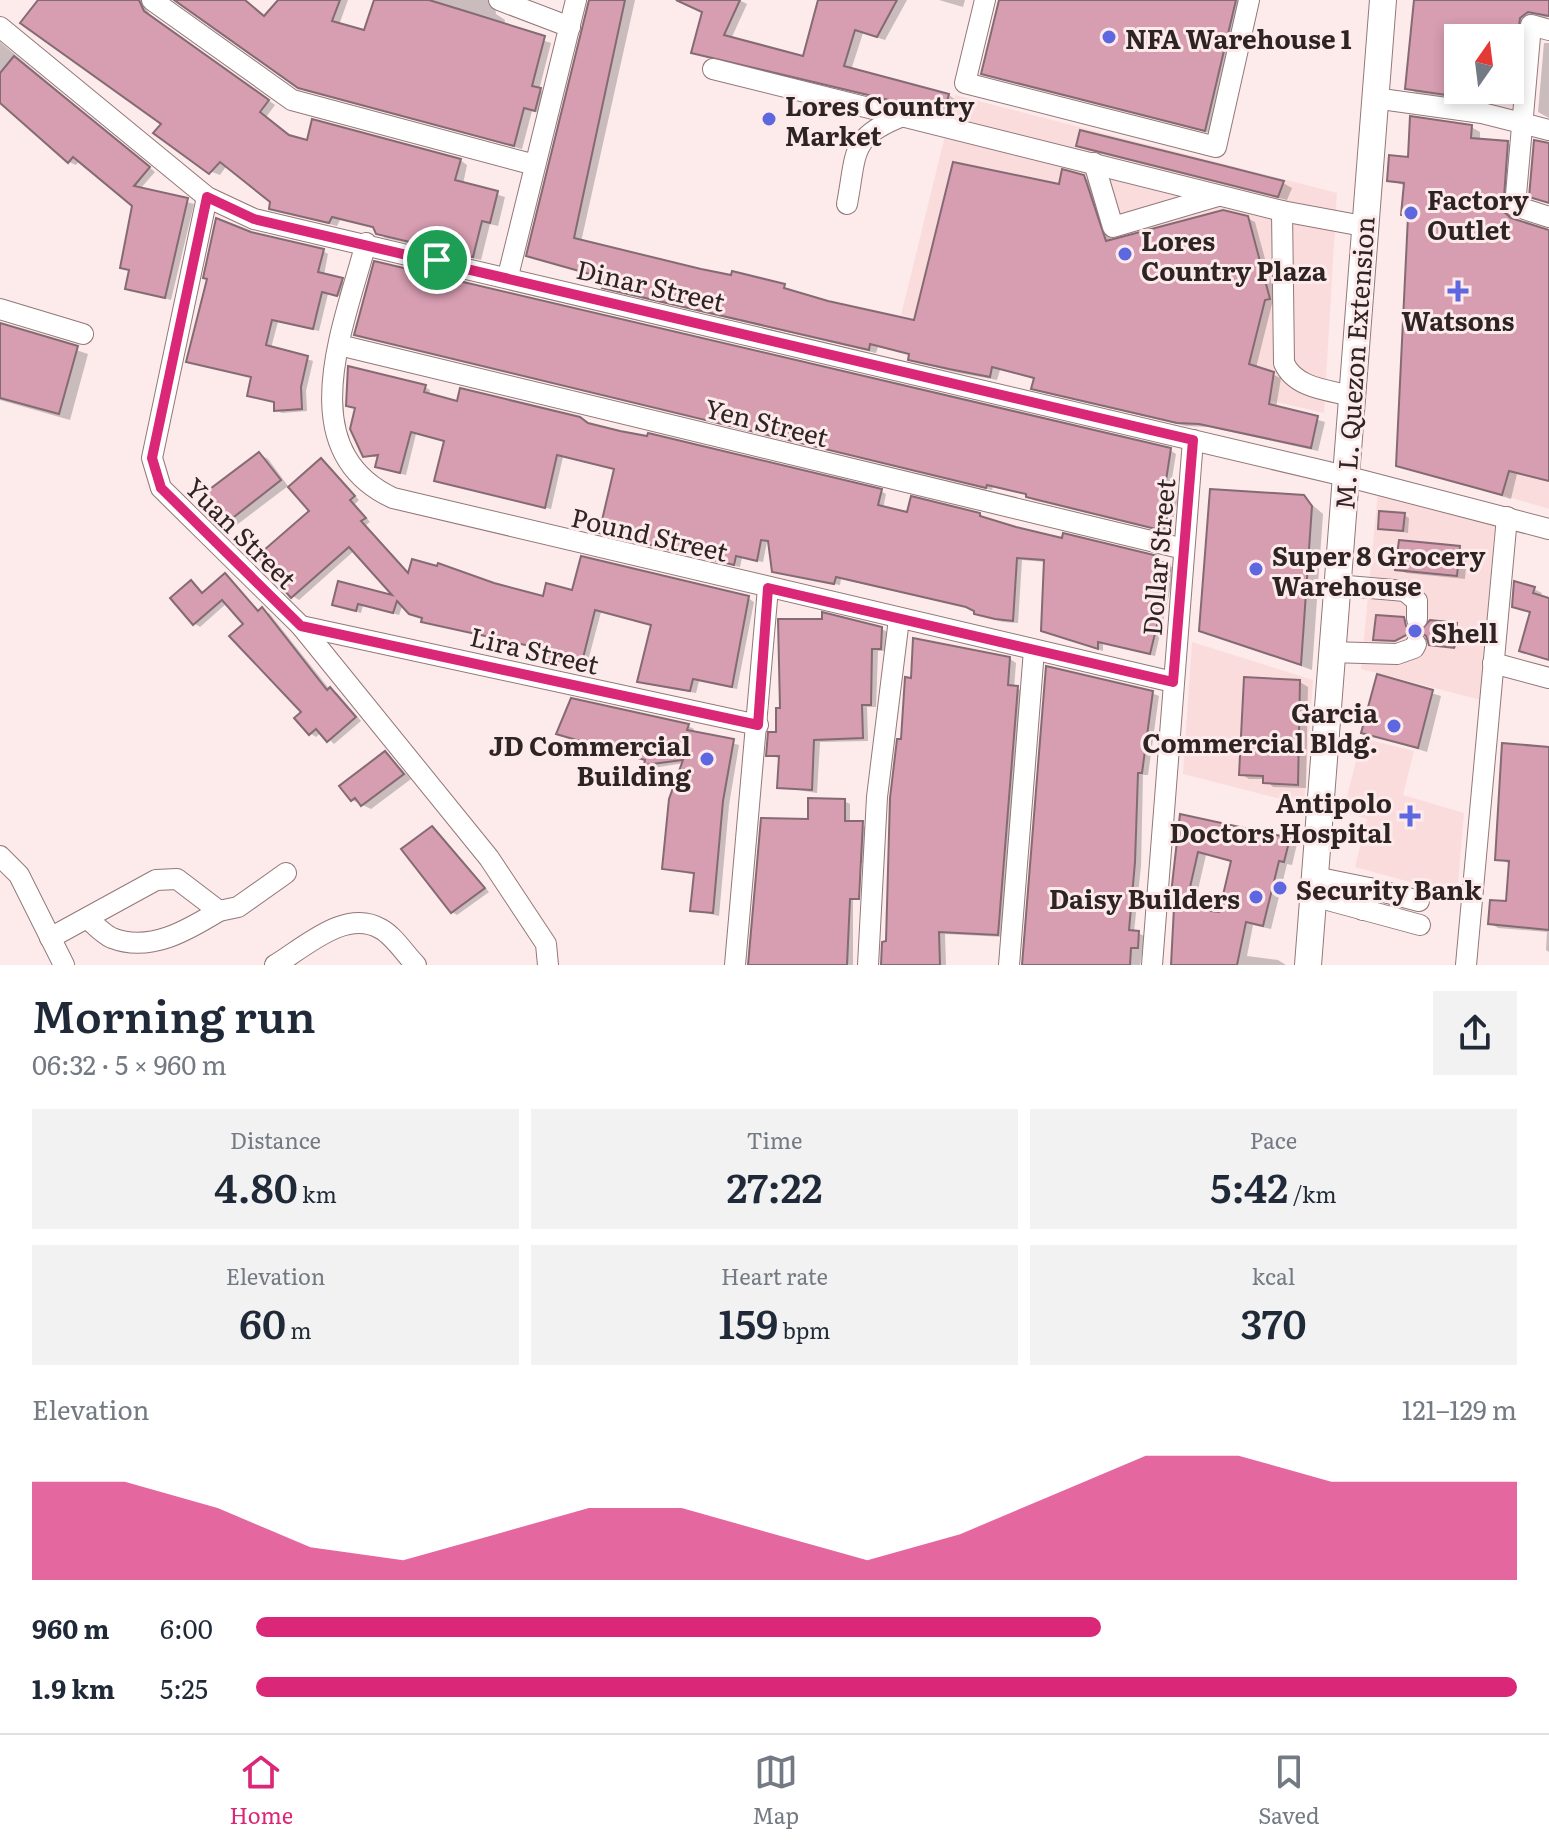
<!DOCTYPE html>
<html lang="en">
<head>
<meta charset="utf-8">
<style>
  :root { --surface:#fff; --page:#f2f2f3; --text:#1f2937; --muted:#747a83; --line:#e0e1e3; --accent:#db2777 }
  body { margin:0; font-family:Literata,serif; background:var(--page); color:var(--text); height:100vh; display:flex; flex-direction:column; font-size:30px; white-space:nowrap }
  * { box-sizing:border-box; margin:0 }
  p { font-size:26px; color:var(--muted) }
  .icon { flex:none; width:44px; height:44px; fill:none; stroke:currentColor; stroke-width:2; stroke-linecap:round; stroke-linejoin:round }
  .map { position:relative; height:965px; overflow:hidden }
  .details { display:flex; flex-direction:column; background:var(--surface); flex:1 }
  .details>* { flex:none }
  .needle { width:52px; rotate:14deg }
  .tools { position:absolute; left:1444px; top:24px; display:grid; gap:16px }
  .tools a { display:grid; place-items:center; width:80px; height:80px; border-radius:0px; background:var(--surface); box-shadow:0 4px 12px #0003; font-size:40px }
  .pin { position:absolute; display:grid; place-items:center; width:68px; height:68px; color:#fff; margin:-34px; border:4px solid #fff; border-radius:50%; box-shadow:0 2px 8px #0007 }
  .round { display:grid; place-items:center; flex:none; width:84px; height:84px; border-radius:0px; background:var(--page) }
  .summary { display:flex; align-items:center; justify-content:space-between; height:136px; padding:0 32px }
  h1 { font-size:44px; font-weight:600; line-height:60px }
  .metrics { display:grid; grid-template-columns:repeat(3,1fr); gap:12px; height:136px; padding:8px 32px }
  .metrics div { display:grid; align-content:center; border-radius:0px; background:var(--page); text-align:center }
  .metrics b { font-size:40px; font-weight:600 }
  .metrics small { font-size:22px; font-weight:400 }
  .metrics p { font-size:22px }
  .chart { height:224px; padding:16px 32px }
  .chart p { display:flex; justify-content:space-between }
  .chart svg { width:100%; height:144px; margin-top:8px; fill:var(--accent); opacity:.7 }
  ul { padding:0 32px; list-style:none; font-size:26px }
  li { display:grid; grid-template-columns:128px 96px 1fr; align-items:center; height:60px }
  li i { height:20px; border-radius:10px; background:var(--accent) }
  .tab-bar { display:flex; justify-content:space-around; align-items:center; height:112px; border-top:2px solid var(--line); background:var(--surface); font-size:22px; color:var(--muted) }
  .tab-bar a { display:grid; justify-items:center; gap:4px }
  .tab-bar .current { color:var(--accent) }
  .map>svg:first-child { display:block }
  .built { fill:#fbdcdc }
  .shadow { fill:#0003; fill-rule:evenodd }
  .building { fill:#d79db1; stroke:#846b73; stroke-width:2 }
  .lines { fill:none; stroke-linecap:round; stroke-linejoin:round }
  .minor-casing { stroke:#937879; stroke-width:22 }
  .major-casing { stroke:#937879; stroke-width:28 }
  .minor { stroke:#fff; stroke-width:20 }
  .major { stroke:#fff; stroke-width:26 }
  .route-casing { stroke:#fff; stroke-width:16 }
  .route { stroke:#db2777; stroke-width:10 }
  .poi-dot { fill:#5d67df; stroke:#fdeaeb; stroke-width:3 }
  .labels { text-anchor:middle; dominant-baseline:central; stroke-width:6; stroke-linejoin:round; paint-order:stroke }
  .poi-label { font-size:26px; font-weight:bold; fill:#2f2424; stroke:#fdeaeb; text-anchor:start }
  .street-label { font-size:26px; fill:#2f2424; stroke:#fdeaeb }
</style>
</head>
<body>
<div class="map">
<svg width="1549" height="965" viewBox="0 0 1549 965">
  <rect width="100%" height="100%" fill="#fdeaeb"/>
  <g class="built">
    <path d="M955,95l382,98 -13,220 -423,-98z"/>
    <path d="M1549,316v193l-47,-14z"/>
    <path d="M1378,492l117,30 -14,178 -120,-31z"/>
    <path d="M1192,642l121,38 -9,125 -121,-31z"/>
    <path d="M1362,738l52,13 -11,44 61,18 -7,82 -102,-28 12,-48 -24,-7z"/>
  </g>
  <g class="shadow">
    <path d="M41,0h107l-1,10 5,7 123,88 -9,12 26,21 168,22 7,5 -4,19 42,13 -7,29 -8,-2 -9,36 -96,-22 -9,-9 -36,-9 -3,6 -66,-18 2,-7 -46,-36 -7,10 -13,-5z"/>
    <path d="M178,0h67l21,18 15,-18h67l-9,25 27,7 10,-32h118l2,14 9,6 -2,8 48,15 -12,47 9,5 -5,19 -11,-3 -10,38 -215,-58z"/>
    <path d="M590,0h45l-54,242 120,29 83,15 7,7 124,30 146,-137 22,-9 8,5 21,59 135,-23 8,4 22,81 -5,1 -16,64 25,10 -5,30 49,14 -7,29 -109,-24 -23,-1 -145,-34 -8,-4 2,-9 -35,-9 -3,10 -38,-7 -41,-10 -8,-4 1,-4 -33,-8 -2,6 -265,-62 -7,-4 2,-8 -77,-24z"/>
    <path d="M696,0h43l8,4 -16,35 73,19 16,-58h87l-22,40 -22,-7 -12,37 98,25 7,5 -4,16 -251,-60 -7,-4 10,-40z"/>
    <path d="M939,0h26l-2,7z"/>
    <path d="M1001,0h246l-34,134 -230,-61z"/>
    <path d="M1415,0h134v17l-20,5 -9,76 -34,-3 -4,7 -66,-9 -8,-5zM1458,38h52v52h-52z"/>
    <path d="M0,42l155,130 -15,17 54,15 -23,96 -44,-12 4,-17 -9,-4 12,-62 -54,-45 -4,5 -7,-3 -69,-58z"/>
    <path d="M1544,43h5v75l-11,-6z"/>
    <path d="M1471,127l9,5v9l27,2 9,5 -6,63 3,8 36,12v251l-32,-8 -6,25 -113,-34 12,-248 -7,-3 3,-28 -17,-6 21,-21z"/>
    <path d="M1082,132l201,51 9,5 -5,12 -200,-50 -9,-5z"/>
    <path d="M250,234l73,17 5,3 -4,21 23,8 -4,14 -15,-3 -9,37 -41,-9 -7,26 42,13 -7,30 1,20 -25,2 -6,-3v-7l-26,-8 3,-17 -65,-17z"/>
    <path d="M0,324l88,30 -18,66 -70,-20z"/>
    <path d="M356,334l814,116 6,4 -6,36 9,4 -9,39 -137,-33 -5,-5 -35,-8 -1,3z"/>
    <path d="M425,387l5,3 -1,6 29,7 132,23 291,65 5,3 -3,15 26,6h71l36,14 141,29 18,11 -20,87 -52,-13v8l-55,-18 -2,-71 -24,-2 -4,63 -15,-1 -21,-6 -9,-7 -132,-30 -1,6 -60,-11 -6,-3 -3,-28 -4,-1 -4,20 -21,-4 -2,9 -22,-5 -6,-4 2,-6 -26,-6 -2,8 -79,-19 -6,-3 15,-62 -53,-13 -12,52 -109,-26 -6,-3 10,-39 -30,-7 -10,41 -23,-6 -6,-3 2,-8 -14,-3 -8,-46 -9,-4z"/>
    <path d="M259,454l9,5 20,27 -54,41 -8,-5z"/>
    <path d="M321,460l38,40 -4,4 15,18 -4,3 44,49 83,11 51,13 30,-6 174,6 6,4 -17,87 -38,-8 -3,12 -51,-9 -6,-3 14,-55 -52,-14 -16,60 -49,-14 -6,-3 2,-8 -103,-23 -26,-20 -4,11 -36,-10 -2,8 -21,-6 -6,-3 64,-5 -43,-49 -56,50 -6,-4z"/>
    <path d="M1303,497l20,17 -11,156 -111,-40z"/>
    <path d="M1404,515l5,3 -1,15 -28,-5z"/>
    <path d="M1459,548l8,5 -2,26 -59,-6 -8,-5z"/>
    <path d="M226,576l34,36 9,1 61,77 7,3 24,28 -27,23 -12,-12 -6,5 -6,-4 -6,-20 -59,-89 -18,-21 -27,24 -6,-4 -3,-40 13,11z"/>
    <path d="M1534,589l8,4 -2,5 9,2v59l-28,-9 11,-37 -18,-7z"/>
    <path d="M1456,625v23l-23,-3z"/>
    <path d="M881,629l7,3 -1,19h-9l-2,56h-9l1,34 -48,1 -3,51 -38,-6 2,-28 -13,-4 10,-22z"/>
    <path d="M1010,659l6,4 -2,25 10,3 -20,246 -59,-3 1,31h-63l5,-22z"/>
    <path d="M1378,677l63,19 -14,56 -63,-20z"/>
    <path d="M1300,682l8,5 -2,101 -33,-1 -8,-8h-16l-8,-5z"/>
    <path d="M1152,693l7,3 -11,79h-5l-2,91 -7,66 11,4 -5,29h-116z"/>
    <path d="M688,726l6,3 -1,4 46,12 -10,60 -10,111 -27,-6 4,-35 -32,-7 20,-105 -31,5 -6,-8 -89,-27z"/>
    <path d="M1549,751v201l-3,-2 1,-18 -49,-4 -8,-5 18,-20 3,-39 -14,-5z"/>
    <path d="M386,753l25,26 -40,30 -19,-9z"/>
    <path d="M844,801l6,3v19l18,4 -2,36h-13v102h-103l60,-144z"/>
    <path d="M1182,816l115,28 -5,21 -5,-1 -16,65 -18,-4 -6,31 31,4 8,5h-114l13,-55 -13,-8zM1206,855l27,7 -13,52 -27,-3z"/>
    <path d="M432,828l57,64 -32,23 -5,-3z"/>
  </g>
  <g class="building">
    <path d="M38,0h101l5,11 125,89 -9,12 29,23 18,5 5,-21 149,40 -6,21 43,11 -8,32 -8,-2 -9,36 -97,-23 -3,-7 -41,-10 -3,6 -60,-14 1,-7 -50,-40 -11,12 -56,-41 8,-9 -141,-101z"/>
    <path d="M174,0h71l19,16 14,-16h62l-8,21 32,9 10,-30h55l36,11 80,25 -13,50 9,2 -6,23 -11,-3 -10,38 -216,-58z"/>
    <path d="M589,0h36l-51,238 127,31 30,6 1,-4 53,13 -1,4 44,13 86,19 39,-158 106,22 3,-15 22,6 22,66 117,-31 25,6 22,83 -5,1 -16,64 25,8 -5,32 49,12 -7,32 -112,-24 -22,-1 -146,-34 3,-11 -42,-11 -2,10 -41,-8 -41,-9 1,-6 -39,-10 -1,6 -267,-62 2,-10 -78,-22z"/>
    <path d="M676,0h64l-16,35 79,21 15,-56h79l-20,37 -22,-7 -11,36 105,28 -5,19 -253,-60 11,-41z"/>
    <path d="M999,0h237l-31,131 -224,-57z"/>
    <path d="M1414,0h135v16l-21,-4 -8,6 -5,44 -5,-1v-23h-52v52h16v9l-69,-10z"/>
    <path d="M14,56l136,111 -16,19 54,12 -23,100 -40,-9 4,-19 -9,-2 12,-62 -59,-49 -5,6 -68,-60v-30z"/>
    <path d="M1410,116l62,9 -1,13 37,3 -5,70 8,7 38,12v251l-40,-10 -7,24 -106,-29 12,-250 -7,-1 3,-32 -17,-2 2,-26 19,2z"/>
    <path d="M1080,130l145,36 59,15 -6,16 -202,-51z"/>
    <path d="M1534,140l15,3v60l-20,-6z"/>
    <path d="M216,218l35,14 73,17 -6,23 25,6 -6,18 -15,-4 -9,37 -41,-9 -6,25 42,11 -7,31 1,22 -28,2v-9l-27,-6 4,-19 -65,-15 21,-83 -4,-1z"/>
    <path d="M374,261l797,187 -6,39 9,2 -10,42 -138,-34v-3l-39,-9 -1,3 -632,-153z"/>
    <path d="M0,323l78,23 -19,68 -59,-16z"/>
    <path d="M348,366l78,19 -2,7 33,9 3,-13 120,29 8,6 32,8 27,5 1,-3 234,56 -4,16 29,7 4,-16 69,17v3l36,11 46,11 1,-5 95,23 -1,5 13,3v8l-20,82 -52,-12v7l-57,-18 3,-71 -27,-2 -4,63 -18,-2 -21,-5v-3l-8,-4 -130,-30 -2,7 -62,-12 -4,-31 -7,-1 -4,21 -21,-5 -2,9 -24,-6 2,-8 -30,-7 -2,8 -81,-19 15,-64 -57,-14 -12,53 -111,-27 10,-40 -33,-9 -11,41 -25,-6 3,-12 -15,2 -13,-28 5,-21 -9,-2z"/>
    <path d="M259,452l22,28 -56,44 -23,-29z"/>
    <path d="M321,458l34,38 -5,4 16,18 -5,3 47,52 4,-14 25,7 1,-3 56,20 49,13 3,-13 26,7 9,-34 168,40 -17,91 -39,-8 -3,12 -53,-9 14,-57 -56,-15 -15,60 -52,-14 2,-10 -109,-24 1,-4 -13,-4 -12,-13 -4,12 -35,-9 -2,7 -24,-6 6,-24 54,14 -43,-48 -58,51 -35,-41 53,-46 -21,-24z"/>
    <path d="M1210,489l94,6 8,11 -11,159 -102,-34z"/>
    <path d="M1379,511l26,2 -2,18 -25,-2z"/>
    <path d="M1399,540l61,6 -3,30 -62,-6z"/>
    <path d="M225,573l33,38 4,-4 65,83 3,-3 26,30 -29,25 -11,-13 -7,6 -15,-17 7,-6 -72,-76 14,-12 -21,-24 -29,25 -23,-27 21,-18 11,13z"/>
    <path d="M1514,581l21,6 -2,6 16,5v62l-30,-9 11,-39 -18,-5z"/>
    <path d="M822,612l60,15 -1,22h-9l-1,56h-9l1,33 -49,2 -2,50 -35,-2 2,-32h-13l2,-24h8v-24h4l-2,-89h44z"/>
    <path d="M1376,615l28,2 2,9 8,5 -19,10 -22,-1z"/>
    <path d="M1430,620l27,3 -3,25 -25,-3 -3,-9 -7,-4z"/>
    <path d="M913,638l97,19 -2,28 10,1 -20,249 -59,-3 1,33h-59l1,-23 4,-1 4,-143 7,-59h4l4,-62 6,1z"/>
    <path d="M1046,666l107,25 -11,82h-4l-3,89 -6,68 10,1 -1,17h-7l-1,17h-108z"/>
    <path d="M1377,674l56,16 -15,58 -57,-15z"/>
    <path d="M1244,677l56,3 -2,105 -35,-2v-7l-24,-1z"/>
    <path d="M571,698l118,26 -2,6 47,9 -11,62 -10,112 -23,-2 4,-38 -32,-4 7,-70 14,-39 -39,5 1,-5 -89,-26z"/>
    <path d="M1502,743l47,4v183l-61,-6 2,-24 16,1 3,-40 -14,-1z"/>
    <path d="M385,751l19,23 -43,32 -6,-8 -4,3 -12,-15z"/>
    <path d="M808,798l37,1v22h18l-4,78h-9l-3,66h-99l13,-147 47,1z"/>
    <path d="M1180,814l110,24 -6,24 -5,-1 -16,65 -17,-4 -9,43h-66l3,-58 45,5 12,-51 -33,-9 -12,53 -16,-2z"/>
    <path d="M432,826l53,62 -34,25 -50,-64z"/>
  </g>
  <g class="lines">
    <defs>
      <g id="minor">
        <path d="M152,0l140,100 243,65"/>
        <path d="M499,0l71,27"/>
        <path d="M985,0l-20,83 251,64 33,-147"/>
        <path d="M0,27l207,170 47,22 1091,257 204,53"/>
        <path d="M1549,30l-18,-5 -16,181 34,11"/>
        <path d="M713,69l569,142 81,15"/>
        <path d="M1374,98l108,15 67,17"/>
        <path d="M1094,163l19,64 105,-31"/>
        <path d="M207,197l-55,261 9,30 140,138 188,232 57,86 2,21"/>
        <path d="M847,204c10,-52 2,-67 56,-88"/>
        <path d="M1282,211l2,152c11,25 43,27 68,33"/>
        <path d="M366,243c-22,83 -76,207 27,255l780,184"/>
        <path d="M508,276l68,-276"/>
        <path d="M0,309l83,25"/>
        <path d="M339,345l845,204"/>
        <path d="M1336,585l69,6 12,10v18"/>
        <path d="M301,626l457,99"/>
        <path d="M1330,652l67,2 17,-6 2,-4"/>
        <path d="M1493,663l56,15"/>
        <path d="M0,856l19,19 45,90"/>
        <path d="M1315,877l54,11"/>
        <path d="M1313,896l107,29"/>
        <path d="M1363,910l6,-22 50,13"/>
        <path d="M87,918c7,6 16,16 25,20 38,15 76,-8 107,-27"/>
        <path d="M50,938l106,-58 21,-1 42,32 19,-4 48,-34"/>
        <path d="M275,965c30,-18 71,-57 106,-36 13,7 24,25 35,36"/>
        <path d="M735,965l33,-377"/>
        <path d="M868,965l9,-168 22,-178"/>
        <path d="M1009,965l25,-315"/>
        <path d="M1152,965l41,-525"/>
        <path d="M1466,965l41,-448"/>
      </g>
      <path id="major" d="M1308,965l75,-965"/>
    </defs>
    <use href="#minor" class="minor-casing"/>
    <use href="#major" class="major-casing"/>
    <use href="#minor" class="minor"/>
    <use href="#major" class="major"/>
  </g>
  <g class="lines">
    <defs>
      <path id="route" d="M207,197l47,22 939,221 -20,242 -405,-94 -10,137 -457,-99 -140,-138 -9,-30z"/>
    </defs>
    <use href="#route" class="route-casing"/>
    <use href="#route" class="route"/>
  </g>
  <g class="poi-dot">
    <circle cx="1109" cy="37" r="8"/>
    <circle cx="769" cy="119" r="8"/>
    <circle cx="1411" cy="213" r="8"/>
    <circle cx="1125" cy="254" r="8"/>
    <path d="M1454 279h8v8h8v8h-8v8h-8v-8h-8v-8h8z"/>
    <circle cx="1256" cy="569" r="8"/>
    <circle cx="1415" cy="631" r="8"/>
    <circle cx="1394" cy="726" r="8"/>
    <circle cx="707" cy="759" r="8"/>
    <path d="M1406 804h8v8h8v8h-8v8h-8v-8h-8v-8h8z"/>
    <circle cx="1280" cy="888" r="8"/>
    <circle cx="1256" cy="897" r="8"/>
  </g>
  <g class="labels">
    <g class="poi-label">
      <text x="1125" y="37">NFA Warehouse 1</text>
      <text x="785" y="104">Lores Country<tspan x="785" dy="30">Market</tspan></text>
      <text x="1427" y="198">Factory<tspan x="1427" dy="30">Outlet</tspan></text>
      <text x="1141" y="239">Lores<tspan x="1141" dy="30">Country Plaza</tspan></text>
      <text x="1458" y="319" text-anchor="middle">Watsons</text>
      <text x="1272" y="554">Super 8 Grocery<tspan x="1272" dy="30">Warehouse</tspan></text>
      <text x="1431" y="631">Shell</text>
      <text x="1378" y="711" text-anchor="end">Garcia<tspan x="1378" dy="30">Commercial Bldg.</tspan></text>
      <text x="691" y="744" text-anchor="end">JD Commercial<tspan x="691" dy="30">Building</tspan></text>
      <text x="1392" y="801" text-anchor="end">Antipolo<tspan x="1392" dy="30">Doctors Hospital</tspan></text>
      <text x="1296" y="888">Security Bank</text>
      <text x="1240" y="897" text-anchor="end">Daisy Builders</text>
    </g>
    <g class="street-label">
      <text transform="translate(651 284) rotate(13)">Dinar Street</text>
      <text transform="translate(1353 363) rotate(-86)">M. L. Quezon Extension</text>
      <text transform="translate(767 421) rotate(14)">Yen Street</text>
      <text transform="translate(242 532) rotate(45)">Yuan Street</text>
      <text transform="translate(650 533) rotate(13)">Pound Street</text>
      <text transform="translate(1157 557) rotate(-85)">Dollar Street</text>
      <text transform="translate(535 649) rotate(13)">Lira Street</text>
    </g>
  </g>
</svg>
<div class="tools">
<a><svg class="needle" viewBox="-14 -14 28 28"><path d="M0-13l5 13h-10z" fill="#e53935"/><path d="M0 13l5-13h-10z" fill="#747a83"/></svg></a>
</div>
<div class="pin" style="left:437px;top:260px;background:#1e9e55"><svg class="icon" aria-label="arrive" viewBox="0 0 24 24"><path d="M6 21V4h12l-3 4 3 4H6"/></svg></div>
</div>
<section class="details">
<div class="summary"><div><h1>Morning run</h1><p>06:32 · 5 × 960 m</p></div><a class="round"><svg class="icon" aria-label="share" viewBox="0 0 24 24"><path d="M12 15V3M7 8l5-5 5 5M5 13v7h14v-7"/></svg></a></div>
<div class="metrics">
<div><p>Distance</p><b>4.80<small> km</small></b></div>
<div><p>Time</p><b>27:22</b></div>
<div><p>Pace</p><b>5:42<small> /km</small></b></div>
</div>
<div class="metrics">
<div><p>Elevation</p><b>60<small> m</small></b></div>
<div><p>Heart rate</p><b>159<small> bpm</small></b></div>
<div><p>kcal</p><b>370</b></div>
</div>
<div class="chart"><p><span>Elevation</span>121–129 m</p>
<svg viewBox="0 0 160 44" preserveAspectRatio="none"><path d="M0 44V14L10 14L20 22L30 34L40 38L50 30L60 22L70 22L80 30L90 38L100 30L110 18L120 6L130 6L140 14L150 14L160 14V44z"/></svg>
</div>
<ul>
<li><b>960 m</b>6:00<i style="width:67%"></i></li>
<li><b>1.9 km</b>5:25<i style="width:100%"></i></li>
</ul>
</section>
<nav class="tab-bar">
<a class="current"><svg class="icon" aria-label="home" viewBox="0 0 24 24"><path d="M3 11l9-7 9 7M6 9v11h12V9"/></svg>Home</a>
<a><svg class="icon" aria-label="map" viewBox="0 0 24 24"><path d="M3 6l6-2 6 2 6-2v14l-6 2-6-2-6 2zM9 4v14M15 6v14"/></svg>Map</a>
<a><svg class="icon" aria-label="saved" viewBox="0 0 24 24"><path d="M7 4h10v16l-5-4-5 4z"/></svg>Saved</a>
</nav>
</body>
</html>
